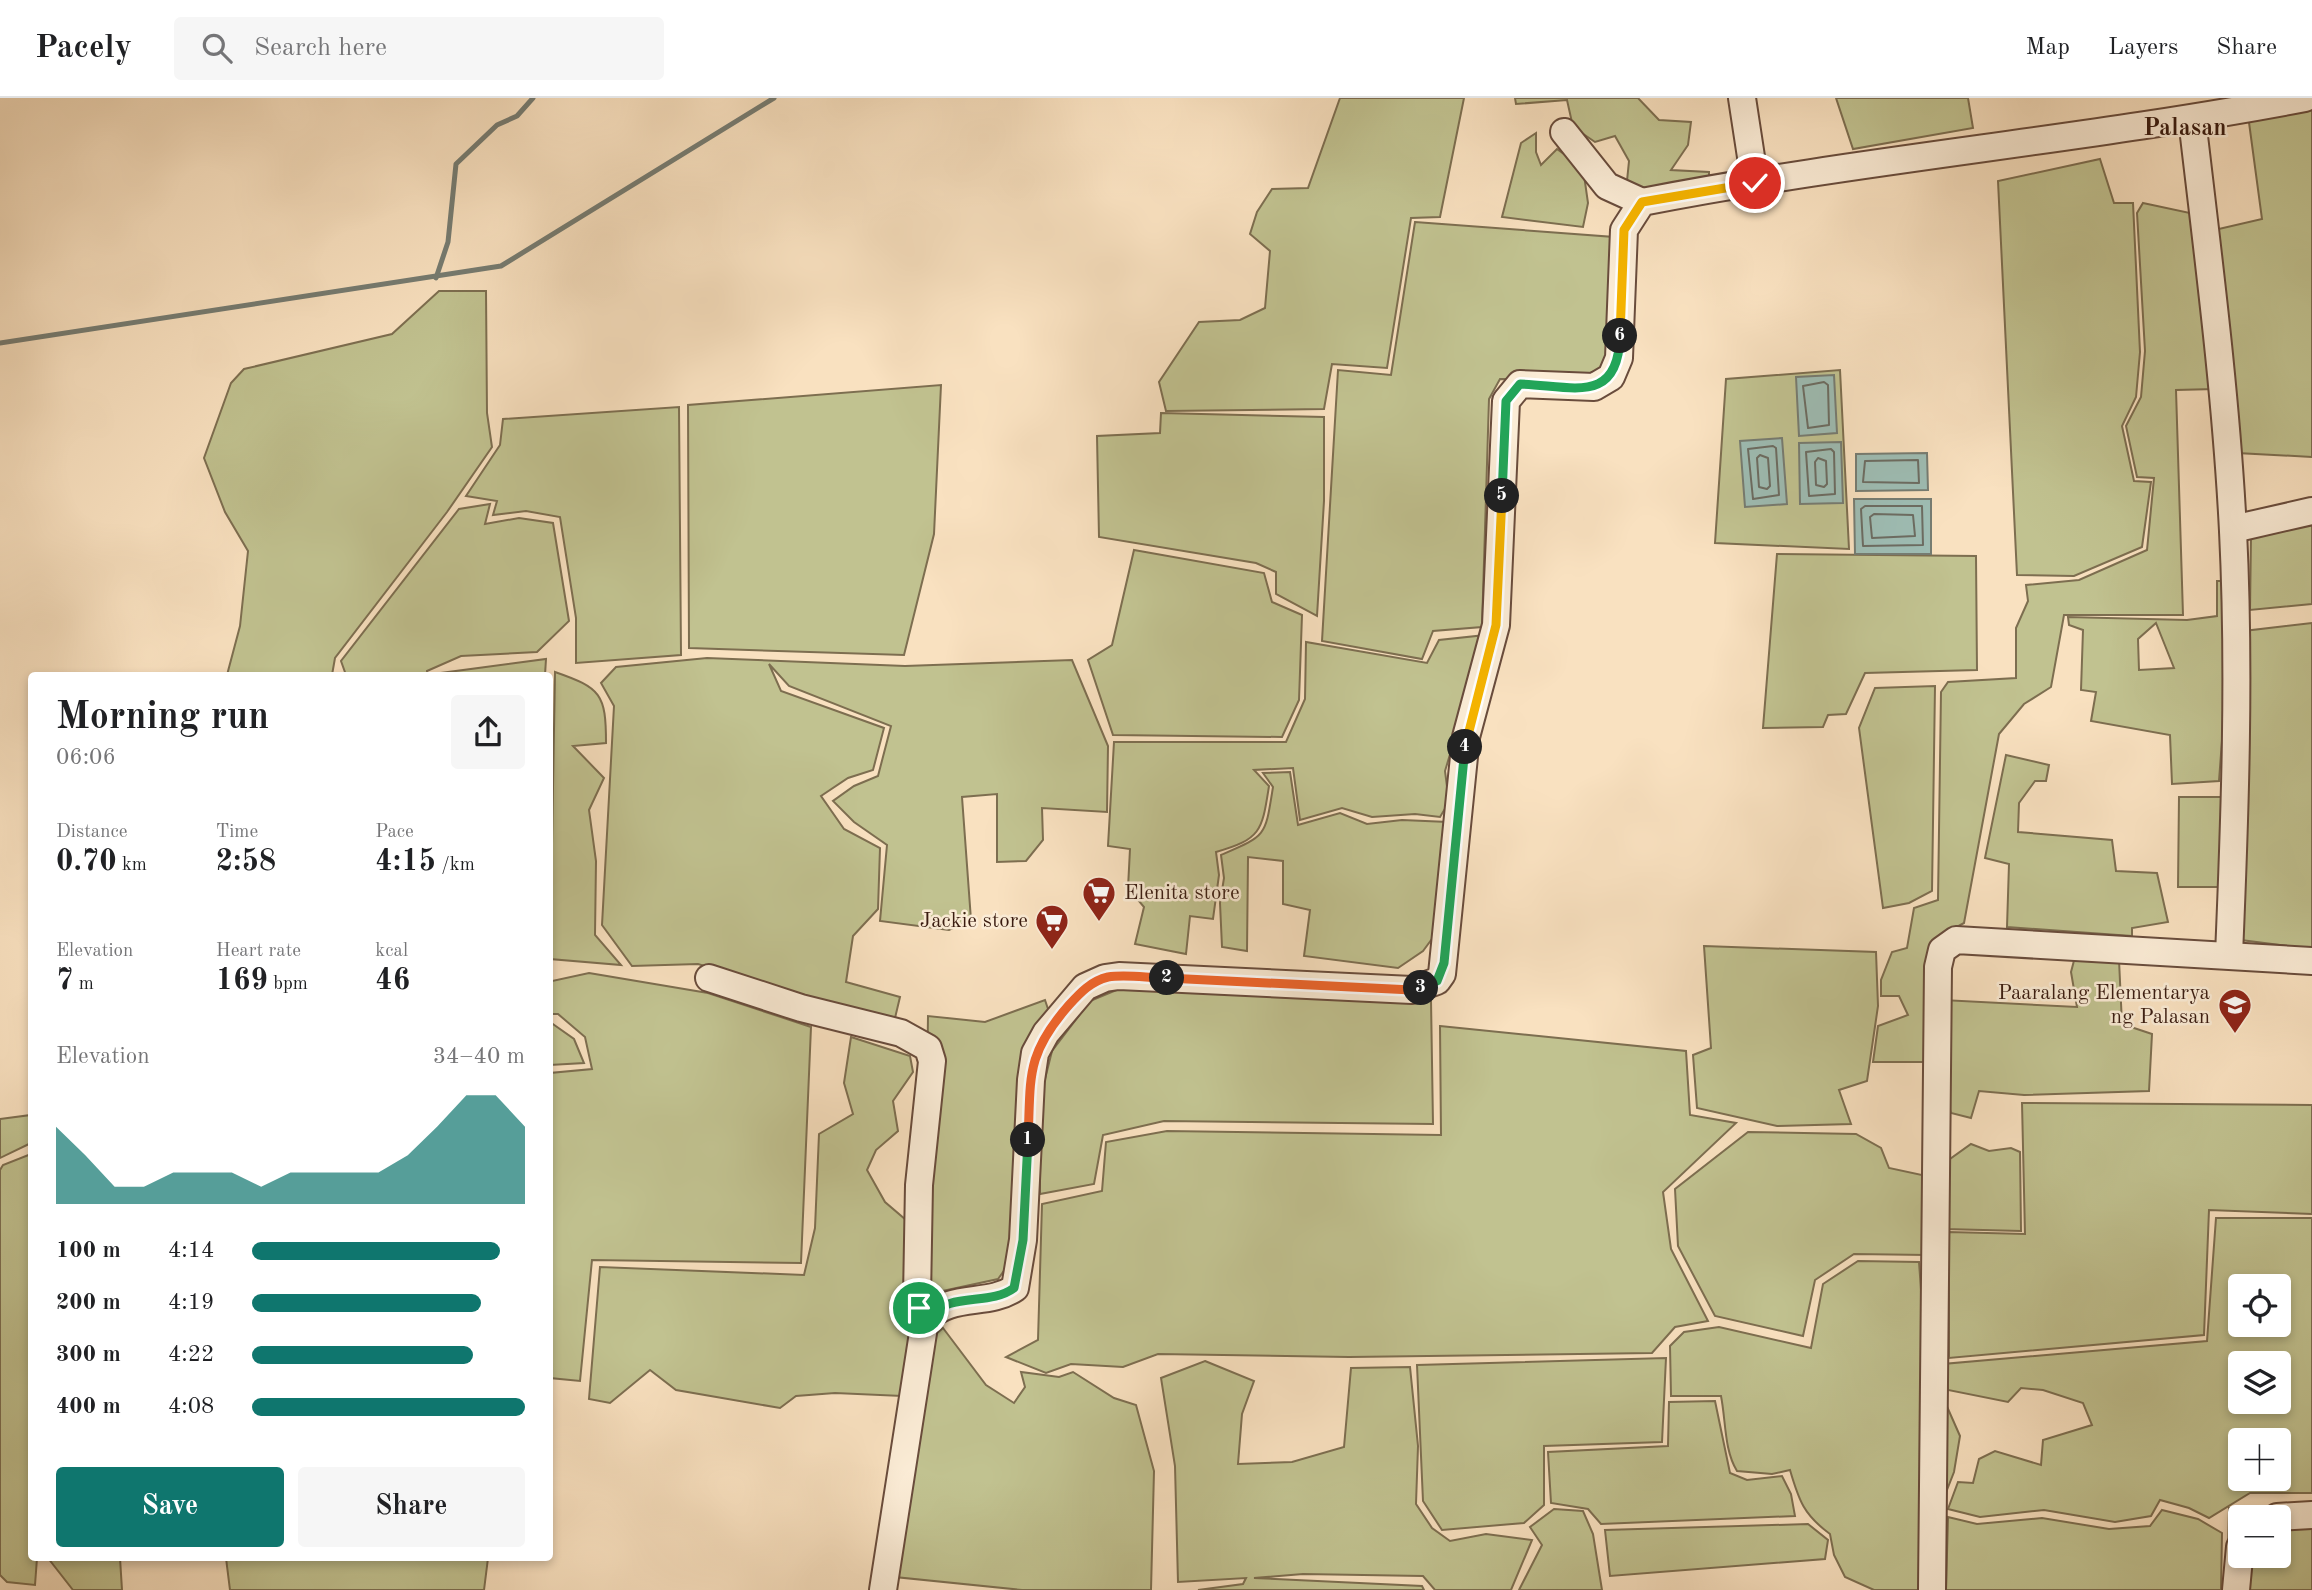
<!DOCTYPE html>
<html lang="en">
<head>
<meta charset="utf-8">
<style>
  :root { --surface:#fff; --page:#f6f6f6; --text:#202124; --muted:#757577; --line:#e0e0e0; --accent:#0f766e }
  body { margin:0; font-family:"Old Standard TT",serif; background:var(--page); color:var(--text); height:100vh; display:flex; flex-direction:column; font-size:26px; white-space:nowrap }
  * { box-sizing:border-box; margin:0 }
  p { font-size:23px; color:var(--muted) }
  .icon { flex:none; width:38px; height:38px; fill:none; stroke:currentColor; stroke-width:2; stroke-linecap:round; stroke-linejoin:round }
  .map { position:relative; flex:1; overflow:hidden }
  .drawer { position:absolute; left:28px; top:574px; width:525px; height:889px; display:flex; flex-direction:column; background:var(--surface); border-radius:7px; box-shadow:0 4px 10px #0003 }
  .drawer>* { flex:none }
  .fabs { position:absolute; left:2228px; top:1176px; display:grid; gap:14px }
  .fabs a { display:grid; place-items:center; width:63px; height:63px; border-radius:7px; background:var(--surface); box-shadow:0 4px 10px #0003; font-size:35px }
  .pin { position:absolute; display:grid; place-items:center; width:60px; height:60px; color:#fff; margin:-30px; border:4px solid #fff; border-radius:50%; box-shadow:0 2px 7px #0007 }
  .km { position:absolute; width:35px; height:35px; margin:-18px; border-radius:50%; background:#222; color:#fff; font-size:19px; line-height:35px; text-align:center }
  .round { display:grid; place-items:center; flex:none; width:74px; height:74px; border-radius:7px; background:var(--page) }
  .overview { display:flex; align-items:center; justify-content:space-between; height:119px; padding:0 28px }
  h1 { font-size:38px; font-weight:700; line-height:52px }
  .metrics { display:grid; grid-template-columns:repeat(3,1fr); gap:10px; height:119px; padding:7px 28px }
  .metrics div { display:grid; align-content:center }
  .metrics b { font-size:30px; font-weight:700 }
  .metrics small { font-size:19px; font-weight:400 }
  .metrics p { font-size:19px }
  .chart { height:196px; padding:14px 28px }
  .chart p { display:flex; justify-content:space-between }
  .chart svg { width:100%; height:126px; margin-top:7px; fill:var(--accent); opacity:.7 }
  .primary-button { display:flex; gap:14px; margin-top:auto; padding:14px 28px }
  .primary-button a { flex:1; height:80px; border-radius:7px; background:var(--accent); color:#fff; font-size:28px; font-weight:700; line-height:80px; text-align:center }
  .primary-button a+a { background:var(--page); color:var(--text) }
  ul { padding:0 28px; list-style:none; font-size:23px }
  li { display:grid; grid-template-columns:112px 84px 1fr; align-items:center; height:52px }
  li i { height:18px; border-radius:9px; background:var(--accent) }
  header { display:flex; align-items:center; gap:42px; box-sizing:border-box; height:98px; padding:0 35px; background:var(--surface); border-bottom:2px solid var(--line) }
  header strong { font-size:33px }
  nav { display:flex; gap:38px; margin-inline-start:auto; font-size:24px }
  .search { width:490px; height:63px; background:var(--page); display:flex; align-items:center; gap:18px; box-sizing:border-box; padding:0 24px; border-radius:7px; color:var(--muted); font-size:26px }
  .map>svg:first-child { display:block }
  .green { fill:#c1c290; stroke:#7d6e50; stroke-width:2; fill-rule:evenodd }
  .water { fill:#9ebdb4; stroke:#767c72; stroke-width:2 }
  .lines { fill:none; stroke-linecap:round; stroke-linejoin:round }
  .shore { stroke:#6c6c62; stroke-width:2 }
  .stream { stroke:#767c72; stroke-width:5 }
  .minor-casing { stroke:#694c3c; stroke-width:30 }
  .minor { stroke:#fbecd6; stroke-width:26 }
  .split-1-casing { stroke:#fff; stroke-width:14 }
  .split-2-casing { stroke:#fff; stroke-width:14 }
  .split-3-casing { stroke:#fff; stroke-width:14 }
  .split-4-casing { stroke:#fff; stroke-width:14 }
  .split-5-casing { stroke:#fff; stroke-width:14 }
  .split-6-casing { stroke:#fff; stroke-width:14 }
  .split-7-casing { stroke:#fff; stroke-width:14 }
  .split-1 { stroke:#22a559; stroke-width:9 }
  .split-2 { stroke:#f0652b; stroke-width:9 }
  .split-3 { stroke:#f0652b; stroke-width:9 }
  .split-4 { stroke:#22a559; stroke-width:9 }
  .split-5 { stroke:#f5b400; stroke-width:9 }
  .split-6 { stroke:#22a559; stroke-width:9 }
  .split-7 { stroke:#f5b400; stroke-width:9 }
  .labels { text-anchor:middle; dominant-baseline:central; stroke-width:5; stroke-linejoin:round; paint-order:stroke }
  .poi-label { font-size:21px; fill:#391b10; stroke:#fbecd6; text-anchor:end }
  .quarter-label { font-size:24px; font-weight:bold; fill:#391b10; stroke:#fbecd6 }
</style>
</head>
<body>
<header>
<strong>Pacely</strong>
<div class="search"><svg class="icon" aria-label="search" viewBox="0 0 24 24"><circle cx="10" cy="10" r="6"/><path d="M15 15l6 6"/></svg>Search here</div>
<nav><a>Map</a><a>Layers</a><a>Share</a></nav>
</header>
<div class="map">
<svg width="2312" height="1492" viewBox="0 0 2312 1492">
  <rect width="100%" height="100%" fill="#f9e1c0"/>
  <filter id="stains"><feTurbulence type="fractalNoise" baseFrequency=".00286" numOctaves="4"/><feColorMatrix values="0 0 0 0 .2 0 0 0 0 .09 0 0 0 0 .02 0 0 0 .5 -.17"/></filter>
  <radialGradient id="worn" r=".72"><stop offset=".6" stop-color="#630" stop-opacity="0"/><stop offset="1" stop-color="#630" stop-opacity=".3"/></radialGradient>
  <g class="green">
    <path d="M1340,0h124l-24,119 -29,1 -24,150 -55,-4 -8,45 -158,2 -7,-29 40,-60 41,-2 25,-12 5,-57 -20,-17 7,-22 15,-23 36,-1z"/>
    <path d="M1515,0h123l21,22 32,2 -3,23 -17,25 38,2v8l-74,12 -8,-11 2,-20 -14,-25 -20,6 -22,-15 -6,-27 -51,4z"/>
    <path d="M1836,0h132l5,30 -120,21z"/>
    <path d="M2312,6v353l-75,-4 -27,-222 52,-12 -14,-104z"/>
    <path d="M1536,35v19l5,13 16,-16 26,19 5,35 -5,24 -81,-10 19,-74z"/>
    <path d="M2100,61l14,44h19l7,149 -4,45 -14,29 12,55 17,1 -9,65 -68,29 -57,-1 -19,-394z"/>
    <path d="M2143,105l47,10 25,176 -39,1 7,225h-119l-13,72 -27,17 -25,30 -35,189 -22,12 -11,127h-58l5,-36 30,-11 -9,-19h-18v-16l11,-28 15,-4 7,-40 24,-8 3,-208 7,-10 68,-4v-50l12,-27 -2,-16 53,-5 68,-30 7,-72 -17,-1 -11,-51 15,-29 4,-46 -8,-138z"/>
    <path d="M1415,124l199,15 -1,110 -19,33 -94,-1 -11,20 -7,228 -49,4 -11,28 -100,-18 16,-271 53,5z"/>
    <path d="M439,193h47l1,122 5,34 -45,65 -112,146 -3,17h-105l13,-49 8,-75 -23,-39 -21,-54 27,-75 13,-14 148,-35z"/>
    <path d="M1840,272l9,179 -134,-6 11,-164z"/>
    <path d="M941,287l-7,149 -30,121 -215,-7 -1,-243z"/>
    <path d="M679,309l2,248 -105,8v-45l-16,-101 -34,-6 -33,4 4,-14 -31,-5 34,-51 3,-26z"/>
    <path d="M1161,315l163,4v84l-7,115 -41,-22v-22l-20,-9 -157,-26 -2,-101 63,-3z"/>
    <path d="M490,406l-5,20 34,-6 34,5 16,98 -32,31 -76,4 -34,15v4h-81l-5,-14 118,-152z"/>
    <path d="M2312,424v82l-62,6 1,-74z"/>
    <path d="M1134,452l130,23 8,29 30,13 -3,85 -17,37 -169,-2 -25,-75 24,-15z"/>
    <path d="M1777,456l199,2 1,114 -112,3 -19,41 -18,1 -5,12 -60,1z"/>
    <path d="M2217,483h12l2,38 -12,162 -47,3 -2,-49 -79,-14 5,-29 -15,-2 2,-60 -14,-5 -1,-8 119,3 30,-4zM2156,525l18,45 -35,2 -1,-31z"/>
    <path d="M2312,525v326l-71,-9 3,-309z"/>
    <path d="M1486,537l-41,136 4,31 -9,15 -25,-3 -43,3 -30,-9 -42,12 -7,-52 -39,2 15,16c-7,44 -7,53 -53,66l3,23 -6,44 -23,-3 -4,38 -51,-10 9,-37 -16,-19 2,-39 -22,-3 6,-104h172l19,-43 1,-57 121,21 12,-23z"/>
    <path d="M707,560l198,8 167,-6 36,86 -1,66 -65,-4 1,32 -17,21 -29,1v-68l-35,3 9,123 -22,10 -69,-9 7,-76 -33,-23 -21,-21 21,-15 24,-10 13,-50 -102,-40 -20,-22 12,27 103,37 -11,42 -25,8 -27,18 23,33 36,19 -2,61 -25,27 -7,46 54,15 -5,21 -68,-15 -129,-39 -66,2 -30,-41 12,-219 -13,-23 15,-16z"/>
    <path d="M546,561l-1,16h-105l1,-2z"/>
    <path d="M555,574c46,16 51,22 51,71l-33,3 31,32 -15,32 7,51 -1,74 26,30 -71,-6z"/>
    <path d="M1935,588l-3,205 -23,12 -26,5 -24,-180 16,-40z"/>
    <path d="M2006,657l43,10 -3,16h-11l-16,22 -1,29 94,8 4,31 41,2 11,49 -36,6v8l-125,-9 2,-63 -24,-6z"/>
    <path d="M1290,674l8,53 42,-12 27,11 35,-4 46,2 -8,106 -17,23 -25,17 -94,-12 6,-46 -27,-6v-43l-35,-4 -1,94 -25,-4 -2,-44 4,-25 -3,-23c46,-20 44,-18 52,-68l-10,-14z"/>
    <path d="M2179,699h49l-1,90h-49z"/>
    <path d="M1704,848l172,6 2,54 -11,75 -28,9 12,34 -74,2 -80,-18 -4,-53 18,-7z"/>
    <path d="M2076,855l43,7 3,64 30,10 -3,57 -125,4 -45,-4 -8,27 -20,-5 -9,-29 1,-84 134,7 -6,-35z"/>
    <path d="M589,875l119,20 103,34 -10,236 -209,-3 -12,121 -30,-3v-305l42,-4 -7,-32 -27,-23h-8l2,-33z"/>
    <path d="M1126,888l305,14 2,124 -269,-3 -61,14 -9,49 -54,10v-95l12,-48 38,-50z"/>
    <path d="M1045,902l4,12 -38,249 -13,18 -74,16 4,-279 57,6z"/>
    <path d="M550,924l24,17 10,24 -34,2z"/>
    <path d="M1440,928l246,25 4,64 46,8 -73,69 8,57 37,72 -33,6 -23,26 -303,4 -191,-3 -35,13 -52,-3 -25,9 -40,-16 32,-17 4,-136 60,-13 4,-49 61,-11 274,4z"/>
    <path d="M851,939l59,19 3,16 -20,29 5,30 -22,19 -9,20 18,32 21,18 1,86 6,16 -11,74 -67,-3 -39,3 -16,12 -104,-18 -26,-20 -40,33 -21,-4 11,-132 204,8 11,-47 4,-94 34,-20 -9,-31z"/>
    <path d="M2022,1005l290,2v109l-103,-4 -5,125 -255,23v-126l76,2z"/>
    <path d="M31,1017v28l-31,15v-39z"/>
    <path d="M1748,1034l108,2 25,14 8,20 33,7 5,80 -73,-1 -39,26 -12,56 -88,-20 -37,-70 -3,-57z"/>
    <path d="M1971,1046l18,7 22,-3 9,4 1,79 -76,-2 -2,-65z"/>
    <path d="M31,1056l1,404h5l-2,27 -28,-3 -7,-7v-405l3,-5z"/>
    <path d="M2216,1120h96v275h-62l-41,25 -20,-10 -29,-8 -9,16 -36,6 -71,-12 -64,7 -32,-8 10,-27 15,1 6,-24 16,-8 46,14 2,-25 49,-15 -9,-22 -40,-13 -22,-2 -13,14 -60,-12 -5,-26 264,-23zM2240,1188h38v39h-38zM2240,1265h38v39h-38zM2240,1342h38v39h-38z"/>
    <path d="M1858,1163l61,1 7,97 34,77 -6,36 -9,23 -21,95h-50l-29,-13 -11,-22 -4,-21c-26,-19 -31,-33 -40,-64l-18,4 -35,-3c-13,-21 -11,-50 -16,-75h-50l-1,-50 14,-14 35,-5 92,21 12,-64z"/>
    <path d="M943,1230l43,57 28,18 11,-16 -4,-15 38,5 14,-5 41,26 22,7 18,66 -3,119h-129l-127,-13 33,-236z"/>
    <path d="M1666,1260l-4,84 -118,4v59l-20,18 -82,7 -19,-29 -6,-136z"/>
    <path d="M1205,1263l49,20 -12,33 -4,50 54,-2 52,-15 7,-79 59,-1 8,79 -2,58 16,24 18,13 36,-7 46,6 -21,50h-76l-12,-14 -120,-2 -49,4 168,8 2,4h-226l45,-6 3,-6 -68,4 -3,-116 -14,-88z"/>
    <path d="M1715,1303l15,72 17,7 35,-4 9,18 4,22 -194,8 -13,-15 -37,-6 -3,-51 120,-6 1,-44z"/>
    <path d="M2312,1409v83h-85l2,-82zM2240,1419h38v39h-38z"/>
    <path d="M1554,1411l29,2 10,23 9,56h-83l23,-45 -12,-18z"/>
    <path d="M2162,1412l36,9 24,14 -1,57h-275l2,-73 29,7 65,-6 67,11 41,-3z"/>
    <path d="M1808,1426l20,16 -3,19 -215,17 -5,-46z"/>
    <path d="M48,1460h72l2,32h-49z"/>
    <path d="M226,1460h262l-4,32h-254z"/>
  </g>
  <g class="water">
    <path d="M1834,277l3,58 -38,3 -3,-59z"/>
    <path d="M1782,340l5,66 -42,3 -5,-66z"/>
    <path d="M1841,344l2,61 -43,1 -1,-61z"/>
    <path d="M1927,355l1,37 -72,1v-37z"/>
    <path d="M1854,401h77v55h-76z"/>
  </g>
  <g class="lines">
    <g class="shore">
      <path d="M1824,284l4,3 1,40 -21,3 -5,-42z"/>
      <path d="M1773,348l3,2 3,47 -26,4 -5,-50z"/>
      <path d="M1831,351l3,3 1,42 -26,2 -3,-44z"/>
      <path d="M1760,357l8,3 2,28 -3,3 -8,-2 -2,-29z"/>
      <path d="M1818,360l8,3 1,23 -3,3 -8,-2 -1,-23z"/>
      <path d="M1918,362l1,23 -56,-1 2,-21z"/>
      <path d="M1865,408h57l1,39 -60,1 -2,-37z"/>
      <path d="M1874,416l39,1 2,21 -43,2 -2,-21z"/>
    </g>
    <g class="stream">
      <path d="M436,180l12,-36 8,-78 41,-39 20,-9 16,-18"/>
      <path d="M0,245l501,-77 273,-168"/>
    </g>
    <defs>
      <g id="minor">
        <path d="M1742,0l13,85"/>
        <path d="M2192,21c16,137 34,274 41,412 7,140 2,283 -4,424"/>
        <path d="M1564,34l43,54 35,16"/>
        <path d="M2233,431l79,-18"/>
        <path d="M709,880l92,30 100,25 27,15 4,13 -13,124 -2,112 2,11 10,8"/>
        <path d="M2277,1419l35,-2"/>
        <path d="M883,1492l42,-270c27,-28 62,-13 90,-32l8,-48 8,-160 4,-27 11,-20 39,-46 20,-9 14,-2 293,14 25,-9 5,-7 24,-237 30,-112 10,-224 14,-17 74,3 17,-10 8,-19 5,-128 18,-28c220,-43 443,-62 663,-104"/>
        <path d="M1932,1492l6,-623 4,-17 14,-10 356,21"/>
        <path d="M2236,1492l4,-43"/>
      </g>
    </defs>
    <use href="#minor" class="minor-casing"/>
    <use href="#minor" class="minor"/>
  </g>
  <g class="lines">
    <defs>
      <path id="split-1" d="M919,1210l10,8c22,-24 61,-10 85,-28l9,-48 5,-100"/>
      <path id="split-2" d="M1028,1042c3,-63 -3,-85 41,-135 11,-12 22,-24 39,-28 18,-3 40,1 59,1"/>
      <path id="split-3" d="M1167,880l245,12 9,-2"/>
      <path id="split-4" d="M1421,890l16,-7 7,-18 21,-216"/>
      <path id="split-5" d="M1465,649l31,-122 6,-129"/>
      <path id="split-6" d="M1502,398l4,-95 14,-17c53,2 98,21 100,-48"/>
      <path id="split-7" d="M1620,238l4,-106 18,-28 113,-19"/>
    </defs>
    <use href="#split-1" class="split-1-casing"/>
    <use href="#split-2" class="split-2-casing"/>
    <use href="#split-3" class="split-3-casing"/>
    <use href="#split-4" class="split-4-casing"/>
    <use href="#split-5" class="split-5-casing"/>
    <use href="#split-6" class="split-6-casing"/>
    <use href="#split-7" class="split-7-casing"/>
    <use href="#split-1" class="split-1"/>
    <use href="#split-2" class="split-2"/>
    <use href="#split-3" class="split-3"/>
    <use href="#split-4" class="split-4"/>
    <use href="#split-5" class="split-5"/>
    <use href="#split-6" class="split-6"/>
    <use href="#split-7" class="split-7"/>
  </g>
  <defs>
    <symbol id="supermarket-pin" viewBox="-11 -11 22 30"><path d="M0 17L-7.5 6A9.5 9.5 0 1 1 7.5 6Z" fill="#8f2418" stroke="#fbecd6"/><path d="M-6-5.5h2.5l.6 2H6L4.5 2H-2.5L-4.4-4H-6ZM-1.5 3.2a1.3 1.3 0 1 0 .1 0ZM3 3.2a1.3 1.3 0 1 0 .1 0Z" fill="#fff"/></symbol>
    <symbol id="school-pin" viewBox="-11 -11 22 30"><path d="M0 17L-7.5 6A9.5 9.5 0 1 1 7.5 6Z" fill="#8f2418" stroke="#fbecd6"/><path d="M0-5L7-2L0 1L-7-2ZM-4 1L0 2.5L4 1V4Q0 6-4 4Z" fill="#fff"/></symbol>
  </defs>
  <g fill-rule="evenodd">
    <use href="#supermarket-pin" x="1080" y="776" width="38" height="52"/>
    <use href="#supermarket-pin" x="1033" y="804" width="38" height="52"/>
    <use href="#school-pin" x="2216" y="888" width="38" height="52"/>
  </g>
  <g class="labels">
    <g class="poi-label">
      <text x="1124" y="795" text-anchor="start">Elenita store</text>
      <text x="1028" y="823">Jackie store</text>
      <text x="2210" y="895">Paaralang Elementarya<tspan x="2210" dy="24">ng Palasan</tspan></text>
    </g>
    <g class="quarter-label">
      <text x="2185" y="31">Palasan</text>
    </g>
  </g>
  <rect width="100%" height="100%" filter="url(#stains)"/>
  <rect width="100%" height="100%" fill="url(#worn)"/>
</svg>
<div class="fabs">
<a><svg class="icon" aria-label="locate" viewBox="0 0 24 24"><circle cx="12" cy="12" r="6"/><path d="M12 2v4M12 18v4M2 12h4M18 12h4"/></svg></a>
<a><svg class="icon" aria-label="layers" viewBox="0 0 24 24"><path d="M12 4l9 5-9 5-9-5zM3 14l9 5 9-5"/></svg></a>
<a>+</a>
<a>−</a>
</div>
<div class="pin" style="left:919px;top:1210px;background:#1e9e55"><svg class="icon" aria-label="arrive" viewBox="0 0 24 24"><path d="M6 21V4h12l-3 4 3 4H6"/></svg></div>
<div class="pin" style="left:1755px;top:85px;background:#d93025"><svg class="icon" aria-label="check" viewBox="0 0 24 24"><path d="M5 12l5 5 9-10"/></svg></div>
<b class="km" style="left:1028px;top:1042px">1</b>
<b class="km" style="left:1167px;top:880px">2</b>
<b class="km" style="left:1421px;top:890px">3</b>
<b class="km" style="left:1465px;top:649px">4</b>
<b class="km" style="left:1502px;top:398px">5</b>
<b class="km" style="left:1620px;top:238px">6</b>
<section class="drawer">
<div class="overview"><div><h1>Morning run</h1><p>06:06</p></div><a class="round"><svg class="icon" aria-label="share" viewBox="0 0 24 24"><path d="M12 15V3M7 8l5-5 5 5M5 13v7h14v-7"/></svg></a></div>
<div class="metrics">
<div><p>Distance</p><b>0.70<small> km</small></b></div>
<div><p>Time</p><b>2:58</b></div>
<div><p>Pace</p><b>4:15<small> /km</small></b></div>
</div>
<div class="metrics">
<div><p>Elevation</p><b>7<small> m</small></b></div>
<div><p>Heart rate</p><b>169<small> bpm</small></b></div>
<div><p>kcal</p><b>46</b></div>
</div>
<div class="chart"><p><span>Elevation</span>34–40 m</p>
<svg viewBox="0 0 160 44" preserveAspectRatio="none"><path d="M0 44V17L10 27L20 38L30 38L40 33L50 33L60 33L70 38L80 33L90 33L100 33L110 33L120 27L130 17L140 6L150 6L160 17V44z"/></svg>
</div>
<ul>
<li><b>100 m</b>4:14<i style="width:91%"></i></li>
<li><b>200 m</b>4:19<i style="width:84%"></i></li>
<li><b>300 m</b>4:22<i style="width:81%"></i></li>
<li><b>400 m</b>4:08<i style="width:100%"></i></li>
</ul>
<div class="primary-button"><a>Save</a><a>Share</a></div>
</section>
</div>
</body>
</html>
